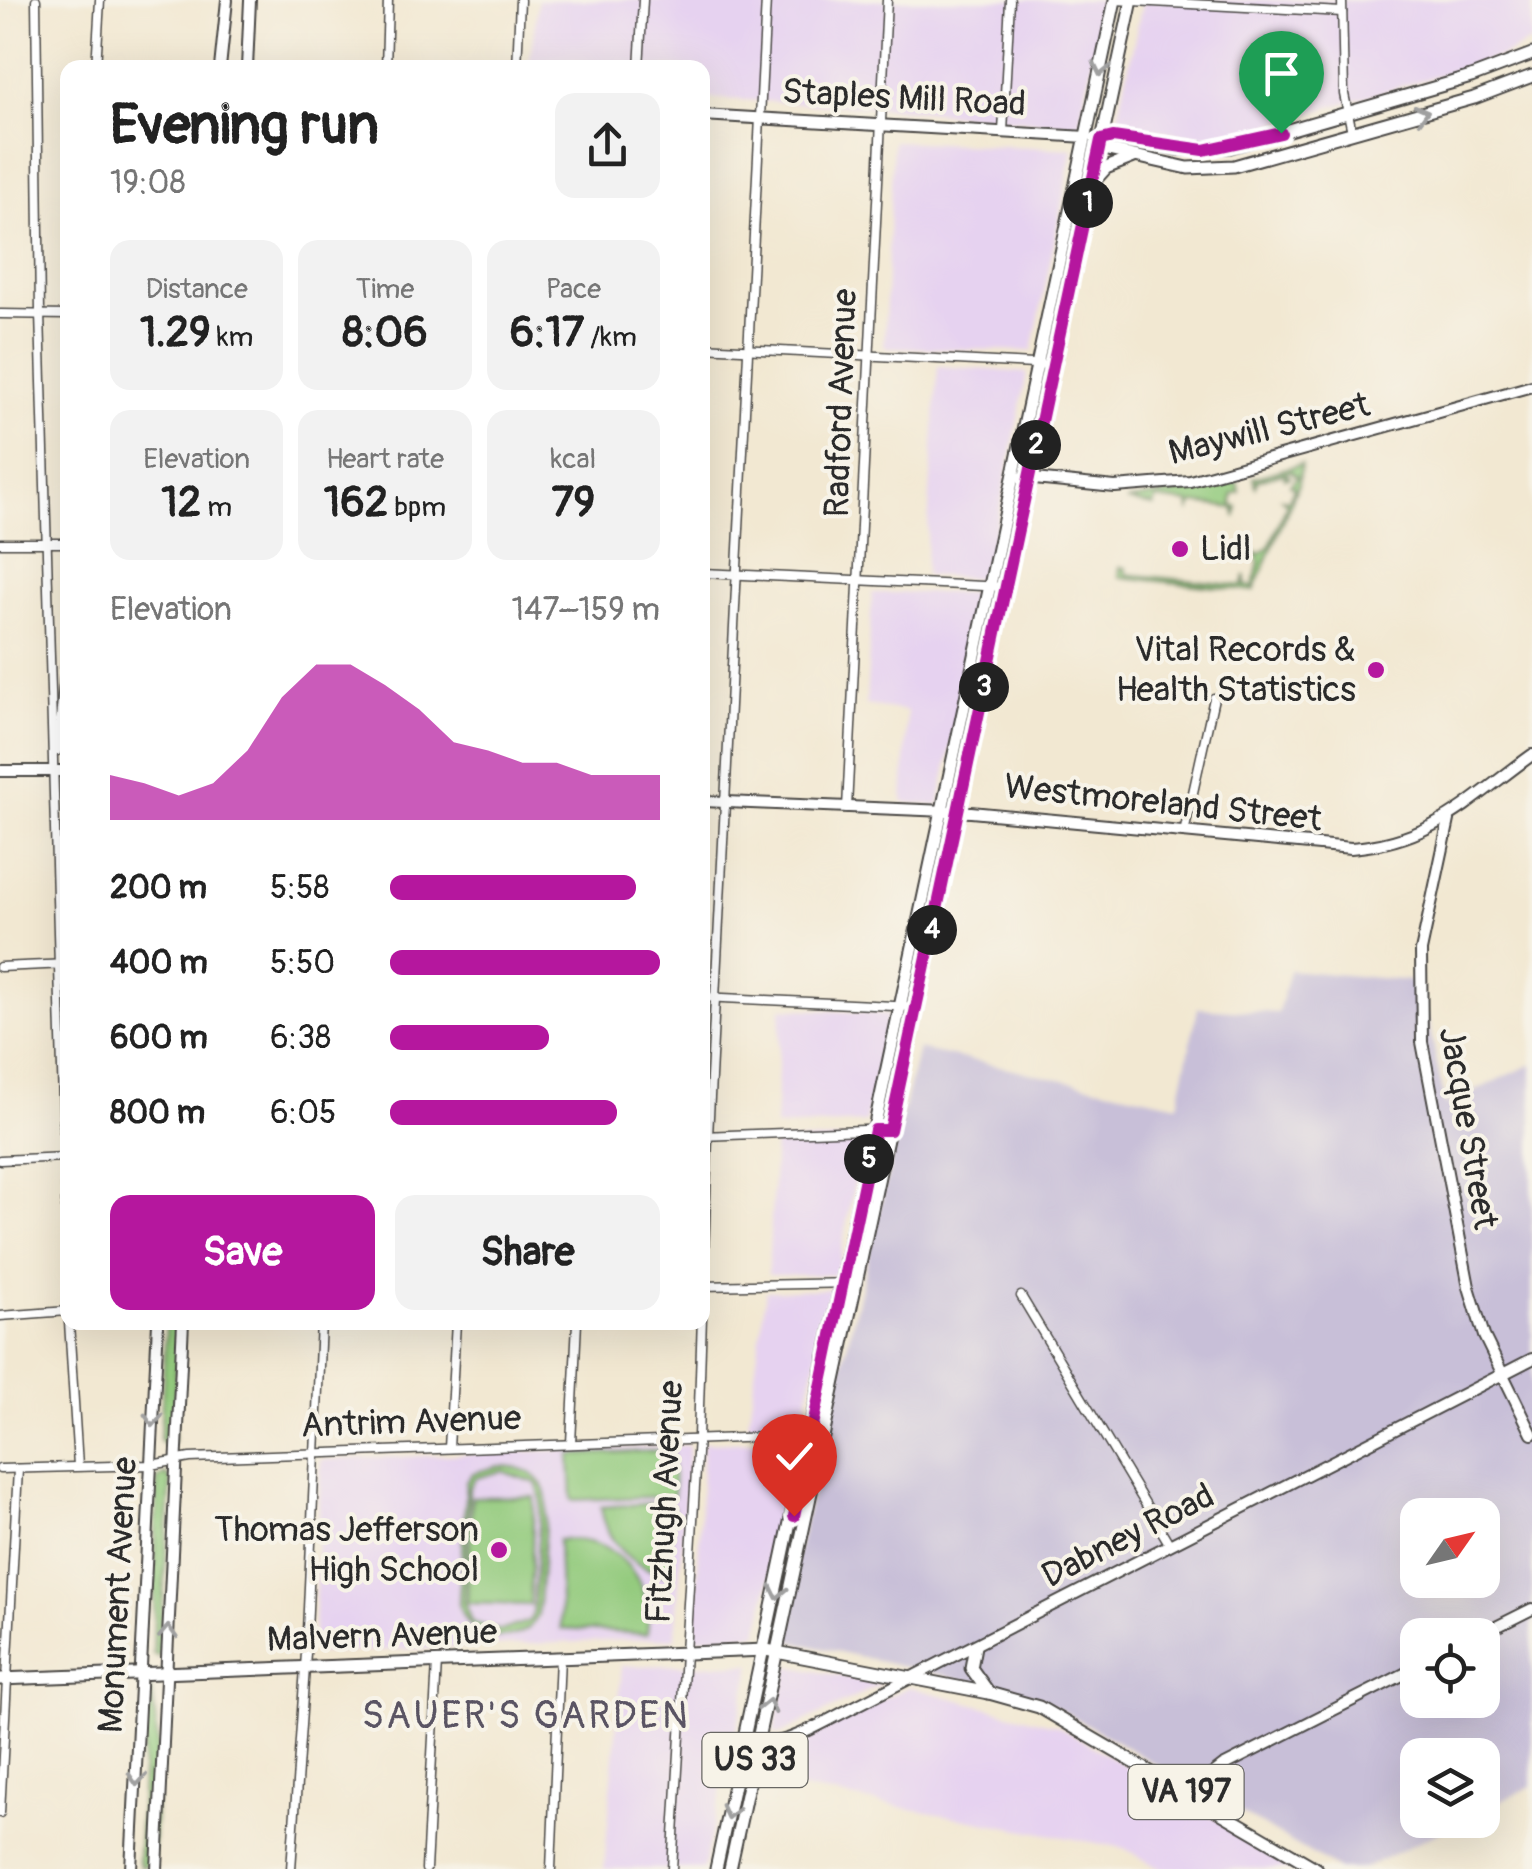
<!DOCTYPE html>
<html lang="en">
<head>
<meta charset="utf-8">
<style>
  :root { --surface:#fff; --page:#f2f2f2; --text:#222; --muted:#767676; --accent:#b5179e }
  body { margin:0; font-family:Pangolin,sans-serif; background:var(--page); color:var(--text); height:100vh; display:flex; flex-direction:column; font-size:38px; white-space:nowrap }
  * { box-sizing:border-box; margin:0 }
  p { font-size:32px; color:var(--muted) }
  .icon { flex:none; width:55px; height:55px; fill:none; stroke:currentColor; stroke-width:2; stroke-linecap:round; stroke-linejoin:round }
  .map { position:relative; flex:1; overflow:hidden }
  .sheet { position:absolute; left:60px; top:60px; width:650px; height:1270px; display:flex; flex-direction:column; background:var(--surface); border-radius:20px; box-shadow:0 10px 40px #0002 }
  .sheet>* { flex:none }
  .needle { width:65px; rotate:56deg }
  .controls { position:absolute; left:1400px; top:1498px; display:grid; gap:20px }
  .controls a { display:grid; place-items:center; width:100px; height:100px; border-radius:20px; background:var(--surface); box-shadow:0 10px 40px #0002; font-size:50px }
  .pin { position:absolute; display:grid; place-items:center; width:85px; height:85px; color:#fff; margin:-102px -42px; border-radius:50% 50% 50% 0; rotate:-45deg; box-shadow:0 0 10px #0007 }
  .pin .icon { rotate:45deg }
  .km { position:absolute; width:50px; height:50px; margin:-25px; border-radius:50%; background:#222; color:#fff; font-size:28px; line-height:50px; text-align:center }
  .round { display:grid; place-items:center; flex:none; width:105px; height:105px; border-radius:20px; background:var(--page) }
  .head { display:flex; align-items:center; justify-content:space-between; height:170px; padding:0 50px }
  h1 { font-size:55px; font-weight:700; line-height:75px }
  .stats { display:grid; grid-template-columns:repeat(3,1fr); gap:15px; height:170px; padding:10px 50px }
  .stats div { display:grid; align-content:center; border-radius:20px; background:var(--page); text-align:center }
  .stats b { font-size:42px; font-weight:700 }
  .stats small { font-size:28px; font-weight:400 }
  .stats p { font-size:28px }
  .chart { height:280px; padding:20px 50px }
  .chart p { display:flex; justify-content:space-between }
  .chart svg { width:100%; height:180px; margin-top:10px; fill:var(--accent); opacity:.7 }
  .cta { display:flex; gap:20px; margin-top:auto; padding:20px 50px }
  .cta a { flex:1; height:115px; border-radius:20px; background:var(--accent); color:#fff; font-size:40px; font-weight:700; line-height:115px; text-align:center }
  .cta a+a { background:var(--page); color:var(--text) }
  ul { padding:0 50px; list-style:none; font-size:32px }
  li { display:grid; grid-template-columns:160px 120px 1fr; align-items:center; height:75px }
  li i { height:25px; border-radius:12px; background:var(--accent) }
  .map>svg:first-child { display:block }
  .built { fill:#e6d2f0 }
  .industrial { fill:#c8bfd8; fill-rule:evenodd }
  .green { fill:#93ca7d; stroke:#5f7a54; stroke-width:2.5; fill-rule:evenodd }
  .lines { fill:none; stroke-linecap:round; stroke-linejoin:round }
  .street-casing { stroke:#494744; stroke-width:11 }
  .secondary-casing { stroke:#494744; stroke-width:14 }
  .primary-casing { stroke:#494744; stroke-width:15 }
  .street { stroke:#fff; stroke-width:8 }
  .secondary { stroke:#fff; stroke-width:10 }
  .primary { stroke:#fff; stroke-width:11 }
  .oneway { stroke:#a0a0a0 }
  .route-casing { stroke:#fff; stroke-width:20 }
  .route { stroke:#b5179e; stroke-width:12 }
  .poi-dot { fill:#b5179e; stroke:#f7f3e8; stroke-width:4 }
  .labels { text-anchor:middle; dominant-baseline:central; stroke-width:8; stroke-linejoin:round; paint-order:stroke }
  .shield { fill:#f7f3e8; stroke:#686764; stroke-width:2.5 }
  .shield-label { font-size:32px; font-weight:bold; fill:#2b2b2b }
  .street-label { font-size:35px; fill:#2b2b2b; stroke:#f7f3e8 }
  .poi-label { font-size:35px; fill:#2b2b2b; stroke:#f7f3e8; text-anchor:end }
  .neighbourhood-label { font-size:38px; letter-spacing:2.5px; fill:#5a5463; stroke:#f7f3e8 }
</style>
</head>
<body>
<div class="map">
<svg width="1532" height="1869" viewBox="0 0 1532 1869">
  <rect width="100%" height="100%" fill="#f7f3e8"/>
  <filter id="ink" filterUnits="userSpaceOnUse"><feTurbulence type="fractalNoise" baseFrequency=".01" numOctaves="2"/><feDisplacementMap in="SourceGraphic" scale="20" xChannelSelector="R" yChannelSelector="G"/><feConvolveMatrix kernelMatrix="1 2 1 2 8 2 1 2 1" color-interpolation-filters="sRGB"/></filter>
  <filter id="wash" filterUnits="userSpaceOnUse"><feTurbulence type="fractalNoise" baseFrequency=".0048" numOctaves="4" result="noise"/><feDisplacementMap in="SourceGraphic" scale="40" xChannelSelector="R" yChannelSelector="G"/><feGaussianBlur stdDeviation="2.25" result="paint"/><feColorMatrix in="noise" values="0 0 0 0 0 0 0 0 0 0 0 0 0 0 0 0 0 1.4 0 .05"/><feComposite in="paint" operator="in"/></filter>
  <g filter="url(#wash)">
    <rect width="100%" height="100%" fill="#f2e8d2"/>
    <g class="built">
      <path d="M538,0h566l-25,126 -184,-18 -192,-10 -1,-30h-173z"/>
      <path d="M1143,0h389v41l-29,15 -256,76 -43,6 -83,-14 -3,-8z"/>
      <path d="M893,141l180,8 -41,202 -148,-4z"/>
      <path d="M938,366l89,7 -41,206 -61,-4z"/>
      <path d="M872,593h109l-42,213 -36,-4 4,-91 -41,-6z"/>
      <path d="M781,1008l107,6 -23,109 -90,4z"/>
      <path d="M862,1139l-25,136h-69l7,-134z"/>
      <path d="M833,1289l-32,137 -53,-1 18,-134z"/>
      <path d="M799,1440l-41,193 -63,5 8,-195z"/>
      <path d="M689,1445l-14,193 -362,15 8,-193z"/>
      <path d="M752,1664l-49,205h-99l18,-203z"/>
      <path d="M788,1666l94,18 -103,50 -5,-2z"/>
      <path d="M909,1687l149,39 242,143h-139l-37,-21 -361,-66 9,-32z"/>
    </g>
    <path class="industrial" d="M1289,970l122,11 18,43 16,81 87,-41v722l-49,24 -1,-55h-64v65h45l-100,49h-25l-299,-172 -262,-59 141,-589 260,55 20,-96 80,5zM1418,1515h64v65h-64zM1418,1635h64v65h-64z"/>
    <g class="green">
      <path d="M1301,464l-2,19 -45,108 -135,-14 1,-10 6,1v6l117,12 2,-11 1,11 7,1 6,-25 -3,-10 4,2 9,-7 18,-43 -5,-5 7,1 5,-12 -4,-3 7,-8 -6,-6 -6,1 5,5 -5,1 -2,-5 -25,7 -2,6 -3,-8z"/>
      <path d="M1237,482l3,10 -7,2 -1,10 6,3 -2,8 -2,-7 -40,-5 -4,7 -1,-7 -33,-4 -2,7 -28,-5z"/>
      <path d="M166,1323h12l-5,118 -6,6 -7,-6z"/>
      <path d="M672,1450l2,46 -102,4 -2,-45z"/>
      <path d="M499,1466c23,0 44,8 48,32l-9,118c-18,33 -74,26 -79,-13l7,-121 7,-9zM502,1471l34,12 5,16 -8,115 -4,7 -28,10 -30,-9 -7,-21 5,-113 7,-10z"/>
      <path d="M165,1474l6,6 -12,177 -6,-3 4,-174z"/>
      <path d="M472,1497h62l-4,108 -63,-2z"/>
      <path d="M668,1502l5,6 -4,67c-37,-7 -62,-30 -68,-68z"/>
      <path d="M558,1540c56,-6 97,39 89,94l-86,-5z"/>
      <path d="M152,1688l6,58 -6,118 -11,3 -3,-7 8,-167z"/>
    </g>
  </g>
  <g filter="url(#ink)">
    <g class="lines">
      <defs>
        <g id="street">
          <path d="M36,0l4,313 28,963"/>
          <path d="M1115,0l227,12"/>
          <path d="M1342,0l2,94 8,38"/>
          <path d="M96,68l4,-68"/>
          <path d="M386,68l2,-68"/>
          <path d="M517,68l3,-68"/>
          <path d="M639,68l4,-68"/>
          <path d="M1003,132l7,-132"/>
          <path d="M0,314l68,1"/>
          <path d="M702,347l351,18"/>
          <path d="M0,543h68"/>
          <path d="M702,573l303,14"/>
          <path d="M57,751l11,-113"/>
          <path d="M847,808l40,-808"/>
          <path d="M1184,833l30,-135"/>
          <path d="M0,967l68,-3"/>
          <path d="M702,997l213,10"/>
          <path d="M702,1136l188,-7"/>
          <path d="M0,1160l65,-3"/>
          <path d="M702,1286l155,-3"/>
          <path d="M1021,1296l149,249"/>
          <path d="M0,1316l68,-5"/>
          <path d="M69,1322l9,144"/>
          <path d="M571,1443l6,-121"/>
          <path d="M449,1448l7,-126"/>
          <path d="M0,1469l151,-4 39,-7 635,-23"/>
          <path d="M0,1813l18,-344"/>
          <path d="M291,1869l15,-216 15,-331"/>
          <path d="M426,1869l11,-207"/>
          <path d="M551,1869l9,-212"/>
          <path d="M672,1869l26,-432 10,-301 58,-1136"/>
        </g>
        <g id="secondary">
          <path d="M220,68l7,-68"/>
          <path d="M247,68l3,-68"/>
          <path d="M702,115l385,22"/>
          <path d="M1014,477l101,10 75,-6 342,-95"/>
          <path d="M0,771h68"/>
          <path d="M702,801l269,11 380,36c82,-6 118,-48 181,-93"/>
          <path d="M1449,820l-28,131 1,91 47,245 15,49 48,98"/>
          <path d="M1480,1635l52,-26"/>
          <path d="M745,1743c34,8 75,-19 105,-34l682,-350"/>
          <path d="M1188,1793l35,-27 195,-99"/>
          <path d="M131,1869l27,-547"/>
          <path d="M157,1869l26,-547"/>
        </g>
        <g id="primary">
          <path d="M1096,139l17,-2 66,12 51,-2 241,-70 61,-23"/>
          <path d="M1101,140l7,10 80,18 46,-2 240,-68 58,-22"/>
          <path d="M1096,179l10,-11 28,-11"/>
          <path d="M975,1646l-4,22 18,25"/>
          <path d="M0,1679l766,-29 223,43 50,14 278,162"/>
          <path d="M716,1869l399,-1869"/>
          <path d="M730,1869l402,-1869"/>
        </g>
      </defs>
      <use href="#street" class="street-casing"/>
      <use href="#secondary" class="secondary-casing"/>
      <use href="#primary" class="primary-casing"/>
      <use href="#street" class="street"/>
      <use href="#secondary" class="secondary"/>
      <use href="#primary" class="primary"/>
    </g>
    <defs><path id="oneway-chevron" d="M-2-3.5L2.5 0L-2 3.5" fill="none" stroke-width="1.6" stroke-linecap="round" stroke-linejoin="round" transform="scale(2.5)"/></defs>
    <g class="oneway">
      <use href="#oneway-chevron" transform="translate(1101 69) rotate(102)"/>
      <use href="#oneway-chevron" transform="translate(1422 113) rotate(-16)"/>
      <use href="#oneway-chevron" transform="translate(153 1420) rotate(93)"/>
      <use href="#oneway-chevron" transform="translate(778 1592) rotate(102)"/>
      <use href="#oneway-chevron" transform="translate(168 1632) rotate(-88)"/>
      <use href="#oneway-chevron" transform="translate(768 1706) rotate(-77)"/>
      <use href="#oneway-chevron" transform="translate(137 1779) rotate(94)"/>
      <use href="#oneway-chevron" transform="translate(729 1812) rotate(103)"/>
    </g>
  </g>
  <g class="lines" filter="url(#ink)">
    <defs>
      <path id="route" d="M794,1516l81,-386h15l211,-990 12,-3 91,13 77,-17"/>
    </defs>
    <use href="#route" class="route-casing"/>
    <use href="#route" class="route"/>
  </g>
  <g class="poi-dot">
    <circle cx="1180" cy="549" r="10"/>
    <circle cx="1376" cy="670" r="10"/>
    <circle cx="499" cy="1550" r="10"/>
  </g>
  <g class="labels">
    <g class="shield">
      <rect x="702.5" y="1733" width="105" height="54" rx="8"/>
      <rect x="1128.5" y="1765" width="115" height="54" rx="8"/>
    </g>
    <g class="shield-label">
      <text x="755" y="1760">US 33</text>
      <text x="1186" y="1792">VA 197</text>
    </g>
    <g class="street-label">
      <text transform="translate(904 98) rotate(3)">Staples Mill Road</text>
      <text transform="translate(841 403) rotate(-88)">Radford Avenue</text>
      <text transform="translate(1269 429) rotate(-14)">Maywill Street</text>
      <text transform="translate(1163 803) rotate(6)">Westmoreland Street</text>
      <text transform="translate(1468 1128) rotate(80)">Jacque Street</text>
      <text transform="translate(411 1422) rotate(-2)">Antrim Avenue</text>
      <text transform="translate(665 1502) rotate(-87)">Fitzhugh Avenue</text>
      <text transform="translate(1128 1536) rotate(-27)">Dabney Road</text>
      <text transform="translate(118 1595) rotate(-87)">Monument Avenue</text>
      <text transform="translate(382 1636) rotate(-2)">Malvern Avenue</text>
    </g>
    <g class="poi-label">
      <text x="1200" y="549" text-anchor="start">Lidl</text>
      <text x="1356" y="650">Vital Records &amp;<tspan x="1356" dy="40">Health Statistics</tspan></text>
      <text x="479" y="1530">Thomas Jefferson<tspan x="479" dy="40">High School</tspan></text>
    </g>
    <g class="neighbourhood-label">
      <text x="526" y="1716">SAUER'S GARDEN</text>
    </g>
  </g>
</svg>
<div class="controls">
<a><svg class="needle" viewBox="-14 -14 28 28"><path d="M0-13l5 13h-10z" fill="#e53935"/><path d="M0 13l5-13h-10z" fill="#767676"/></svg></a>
<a><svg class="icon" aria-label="locate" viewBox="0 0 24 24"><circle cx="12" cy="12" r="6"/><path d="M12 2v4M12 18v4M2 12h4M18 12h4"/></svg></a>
<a><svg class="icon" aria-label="layers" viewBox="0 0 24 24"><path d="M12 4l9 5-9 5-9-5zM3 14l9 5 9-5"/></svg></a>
</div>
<div class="pin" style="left:1281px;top:133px;background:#1e9e55"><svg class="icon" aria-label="arrive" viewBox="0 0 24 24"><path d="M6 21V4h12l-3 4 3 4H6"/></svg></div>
<div class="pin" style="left:794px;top:1516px;background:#d93025"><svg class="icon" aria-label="check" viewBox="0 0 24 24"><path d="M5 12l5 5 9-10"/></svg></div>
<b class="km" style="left:1088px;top:203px">1</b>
<b class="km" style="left:1036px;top:445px">2</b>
<b class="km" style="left:984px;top:687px">3</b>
<b class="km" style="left:932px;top:930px">4</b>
<b class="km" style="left:869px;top:1159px">5</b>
<section class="sheet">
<div class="head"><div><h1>Evening run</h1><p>19:08</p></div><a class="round"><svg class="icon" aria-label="share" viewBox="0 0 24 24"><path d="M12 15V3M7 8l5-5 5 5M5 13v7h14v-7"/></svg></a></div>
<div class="stats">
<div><p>Distance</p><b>1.29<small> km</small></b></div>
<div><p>Time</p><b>8:06</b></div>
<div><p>Pace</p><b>6:17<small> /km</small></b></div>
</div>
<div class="stats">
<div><p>Elevation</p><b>12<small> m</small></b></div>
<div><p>Heart rate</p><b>162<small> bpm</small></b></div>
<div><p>kcal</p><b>79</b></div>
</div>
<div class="chart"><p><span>Elevation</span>147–159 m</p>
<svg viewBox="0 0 160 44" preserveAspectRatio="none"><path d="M0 44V33L10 35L20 38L30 35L40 27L50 14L60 6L70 6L80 11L90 17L100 25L110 27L120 30L130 30L140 33L150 33L160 33V44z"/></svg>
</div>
<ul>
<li><b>200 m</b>5:58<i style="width:91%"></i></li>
<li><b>400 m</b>5:50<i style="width:100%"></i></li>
<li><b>600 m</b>6:38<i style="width:59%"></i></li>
<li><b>800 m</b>6:05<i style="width:84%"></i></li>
</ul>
<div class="cta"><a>Save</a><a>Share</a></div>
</section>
</div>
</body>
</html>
